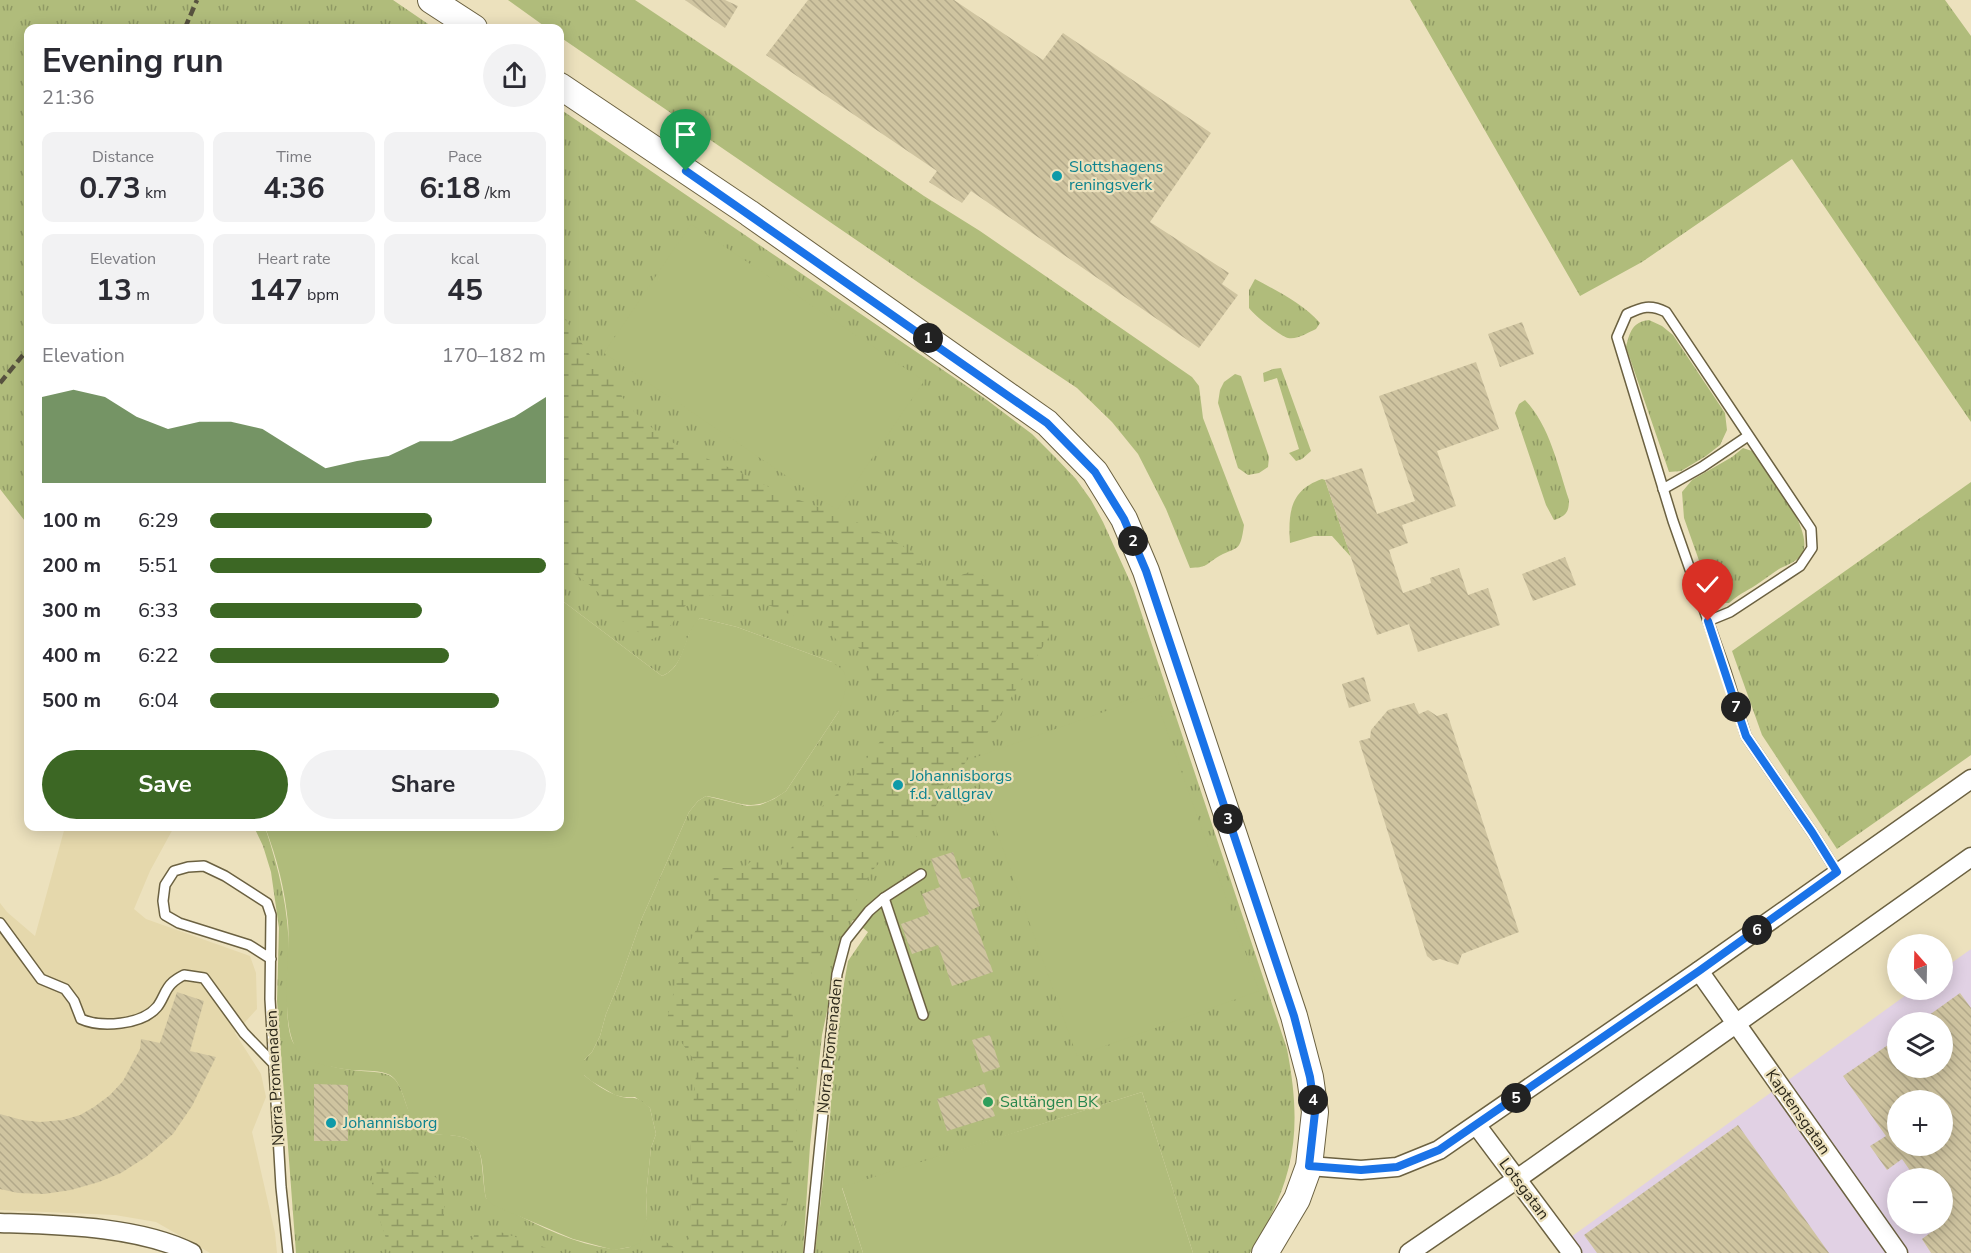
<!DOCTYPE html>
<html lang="en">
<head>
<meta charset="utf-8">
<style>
  :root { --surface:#fff; --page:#f2f2f3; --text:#2b2b33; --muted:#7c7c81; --accent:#3c6724 }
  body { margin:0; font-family:"Nunito Sans",sans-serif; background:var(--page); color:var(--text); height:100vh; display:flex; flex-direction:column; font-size:22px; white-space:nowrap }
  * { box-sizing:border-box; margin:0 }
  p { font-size:20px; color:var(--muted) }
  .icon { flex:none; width:33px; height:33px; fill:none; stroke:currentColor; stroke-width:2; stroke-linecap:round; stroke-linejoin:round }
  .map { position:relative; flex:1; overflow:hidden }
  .side { position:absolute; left:24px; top:24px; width:540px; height:807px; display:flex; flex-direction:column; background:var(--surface); border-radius:12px; box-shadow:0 3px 15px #0003 }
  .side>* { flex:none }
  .needle { width:39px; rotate:340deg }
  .buttons { position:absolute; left:1887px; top:934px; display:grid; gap:12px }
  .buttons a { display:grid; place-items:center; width:66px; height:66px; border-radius:50%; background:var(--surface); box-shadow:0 3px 15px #0003; font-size:30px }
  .pin { position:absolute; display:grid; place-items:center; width:51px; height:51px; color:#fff; margin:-62px -26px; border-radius:50% 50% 50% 0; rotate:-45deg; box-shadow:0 0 6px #0007 }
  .pin .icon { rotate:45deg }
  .km { position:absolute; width:30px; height:30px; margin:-15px; border-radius:50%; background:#222; color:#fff; font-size:16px; line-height:30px; text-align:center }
  .round { display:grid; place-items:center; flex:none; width:63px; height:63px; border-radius:32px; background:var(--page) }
  .headline { display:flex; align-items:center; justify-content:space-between; height:102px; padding:0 18px }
  h1 { font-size:33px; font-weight:700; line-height:45px }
  .metrics { display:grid; grid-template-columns:repeat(3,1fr); gap:9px; height:102px; padding:6px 18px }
  .metrics div { display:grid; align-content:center; border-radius:12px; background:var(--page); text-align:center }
  .metrics b { font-size:30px; font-weight:700 }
  .metrics small { font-size:16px; font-weight:400 }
  .metrics p { font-size:16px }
  .chart { height:168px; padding:12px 18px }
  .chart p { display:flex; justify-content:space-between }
  .chart svg { width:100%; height:108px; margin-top:6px; fill:var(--accent); opacity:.7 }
  .button { display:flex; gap:12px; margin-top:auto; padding:12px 18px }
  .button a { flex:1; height:69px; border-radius:36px; background:var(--accent); color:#fff; font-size:24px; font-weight:700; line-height:69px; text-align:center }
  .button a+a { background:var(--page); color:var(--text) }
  ul { padding:0 18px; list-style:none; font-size:20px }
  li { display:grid; grid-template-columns:96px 72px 1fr; align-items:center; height:45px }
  li i { height:15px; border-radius:8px; background:var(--accent) }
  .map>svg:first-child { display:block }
  .industrial { fill:#e1d1e4; fill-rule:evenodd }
  .built { fill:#e5d8ac }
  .grass { fill:url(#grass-tufts) }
  .wetland { fill:url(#wetland-marsh) }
  .park { fill:#b0bc7b }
  .building { fill:url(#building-back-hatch); fill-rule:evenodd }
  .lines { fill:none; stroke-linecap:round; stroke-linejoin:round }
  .lane-casing { stroke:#6b6141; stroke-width:12 }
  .street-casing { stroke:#6b6141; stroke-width:21 }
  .secondary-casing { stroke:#6b6141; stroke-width:28 }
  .lane { stroke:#fff; stroke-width:9 }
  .street { stroke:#fff; stroke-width:18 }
  .secondary { stroke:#fff; stroke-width:26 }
  .rail { stroke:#57523f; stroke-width:4.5; stroke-dasharray:9 4.5; stroke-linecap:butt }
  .route-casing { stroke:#fff; stroke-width:12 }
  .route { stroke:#1a73e8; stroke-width:8 }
  .culture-dot { fill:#0f9aa8; stroke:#ece1bd; stroke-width:2 }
  .leisure-dot { fill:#2e9e5b; stroke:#ece1bd; stroke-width:2 }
  .labels { text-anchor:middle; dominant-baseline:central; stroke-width:4.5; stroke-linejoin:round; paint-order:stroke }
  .culture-label { font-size:16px; fill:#0d838f; stroke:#ece1bd; text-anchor:start }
  .street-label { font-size:16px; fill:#2c281a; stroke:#ece1bd }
  .leisure-label { font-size:16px; fill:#27864d; stroke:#ece1bd; text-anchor:start }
</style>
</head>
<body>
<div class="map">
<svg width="1971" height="1253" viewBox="0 0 1971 1253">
  <defs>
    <pattern id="grass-tufts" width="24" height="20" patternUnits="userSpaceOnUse" patternTransform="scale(1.5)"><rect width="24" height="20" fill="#b0bc7b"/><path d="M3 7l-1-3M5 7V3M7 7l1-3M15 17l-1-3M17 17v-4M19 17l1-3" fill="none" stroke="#8f9964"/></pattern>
    <pattern id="wetland-marsh" width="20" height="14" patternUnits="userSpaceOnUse" patternTransform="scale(1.5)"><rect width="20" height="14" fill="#b0bc7b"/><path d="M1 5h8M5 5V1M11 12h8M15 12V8" fill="none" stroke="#8f9964"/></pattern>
    <pattern id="building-back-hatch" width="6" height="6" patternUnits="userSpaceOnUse" patternTransform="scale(1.5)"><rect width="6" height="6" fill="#cfc4a0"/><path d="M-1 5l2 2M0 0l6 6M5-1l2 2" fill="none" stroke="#b2a889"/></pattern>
  </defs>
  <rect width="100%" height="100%" fill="#ece1bd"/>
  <path class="industrial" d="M1971,949v304h-399l-8,-11 349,-252h29l1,-21zM1898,1023h44v45h-44zM1898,1101h44v45h-44zM1898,1179h44v45h-44z"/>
  <path class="built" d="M65,827h109l-24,44 -16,38 12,10 104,37 6,17 1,36 -22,24 26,41 5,23 -14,35 23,101 2,20h-67l-54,-31 -41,-7 -115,-5v-307l7,9 28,24z"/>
  <g class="grass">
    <path d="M0,0h393l41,28h-406v497l-28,-36z"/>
    <path d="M508,0h127l102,68 187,128 56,35 212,146 7,9 4,32 41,107c-4,30 -7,20 -28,33 -12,8 -9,9 -26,10l-24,-59 -28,-55 -26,-32 -35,-34 -155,-103 -362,-248v-9h-13z"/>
    <path d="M1410,0h535l26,36v386l-179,-263 -150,103 -62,34z"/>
    <path d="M560,109l427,291 45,34 23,23 21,22 15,21 12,22 30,66 154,461c16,83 8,132 -37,204h-57l-51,-161 -300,96 21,65h-48l15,-136 5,-74 8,-54 5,-28 20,-29 -15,-12 -11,20 -20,95 -12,111 -7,107h-507l-19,-252 2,-73 -8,-56 -8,-26 -9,-19h11c14,42 24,83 24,128 -1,19 -6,77 6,90 16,19 43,24 66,26 9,1 23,0 31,6 10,7 12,25 18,36 5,8 16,15 23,21 58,1 45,18 53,64 39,21 81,45 126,51 5,1 12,-1 18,-2l17,-29 -1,-23 5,-47 5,-14 -6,-26 -15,-11h-12l-8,-2 -24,-14 -7,-6v-15l8,-8 8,-16 6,-22 13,-31 23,-65 47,-106 9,-11 8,-5 41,10 13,-1 14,-6 12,-8 10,-15 43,-65 -7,-49 -95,-35 -37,-9c-4,6 -8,11 -11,17 -6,16 -10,34 -27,41l-102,-77z"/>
    <path d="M1255,279c22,12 47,24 65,44l-4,6c-7,3 -19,11 -28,9 -9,-3 -33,-22 -39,-30v-18z"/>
    <path d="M1649,320l13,6 11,9 52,78 2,17 -7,15 -14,11 -25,15 -12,1 -43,-125c4,-15 6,-25 23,-27z"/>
    <path d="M1281,368l30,83 -9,8 -6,2 -7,-8 10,-4 -22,-71 -13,4 -1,-9 10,-4z"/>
    <path d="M1235,374l6,2 28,81 -1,10 -9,6 -11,2 -10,-7 -20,-65 2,-13 4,-8z"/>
    <path d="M1525,400c25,26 33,67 44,100 0,12 -3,16 -15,20l-8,-15 -31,-92 4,-9z"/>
    <path d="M1743,448l9,3c14,19 68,84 48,106 -5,5 -15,9 -21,12 -8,5 -15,11 -23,16 -11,7 -17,9 -27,18h-15l-30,-85 -2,-26 10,-12 40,-23z"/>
    <path d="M1322,479l3,1 26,77 -19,-21h-18l-24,7c-2,-30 0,-53 32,-64z"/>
    <path d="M1971,482v273l-134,94 -75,-114 -30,-84z"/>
  </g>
  <g class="wetland">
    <path d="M560,312l32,46 23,27 13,21 33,30 27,15 45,18 50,25 62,23 36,16 38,23 3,12 6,11 16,3 30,-12 44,25 39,29 -60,96 -46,62 -39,62 -9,-7 -10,3 -10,11 -1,9 -12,13 -23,47 -17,11 -19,43 -18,6 -2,18 2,20 -6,23 9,14 3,18 -4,30 3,15 -1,11 -4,13 -4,52 -13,59h-116l3,-13 12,8 14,-9 4,-66 -3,-34 7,-75 -21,-29 -11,-7 11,-46 1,-16 29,-55 8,-33 9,-10h9l9,5c13,-20 20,-15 38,-4l24,-41 16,-19 25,-21 38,-49 6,-16 15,-22 -5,-6c-29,8 -29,-16 -30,-38l-11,-11 -15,-1 -12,-12 -4,-15 -7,-9c-7,2 -20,7 -27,6 -4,-1 -9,-4 -13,-6 -23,-9 -52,-17 -77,-12 -28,6 -22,32 -52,43l-29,-20 -26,-31 -35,-26z"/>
    <path d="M377,1167c7,2 15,4 23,5 17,1 38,-4 43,18 3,14 -1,27 3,42l17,12 10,-5 3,-12c30,4 57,17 85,26h-170l-12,-35 -7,-33v-13z"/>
  </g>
  <g class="park">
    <path d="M691,224l233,157 -87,129 -233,-157z"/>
    <path d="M560,599l102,77c24,-9 20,-42 38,-58l37,9 95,35c3,3 10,6 12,10 5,11 -1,28 -5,39l-53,80c-34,24 -44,11 -80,5l-8,5 -9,11 -47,106 -23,65 -13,31 -6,22 -8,16 -8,8v15c8,7 21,16 32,20 17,7 16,-4 34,13l6,26 -5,14 -5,47 1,23 -7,25 -10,4 -16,3 -41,-11 -80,-34 -7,-7c-6,-35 4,-63 -43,-63 -8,-1 -19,-2 -25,-8 -13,-11 -13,-43 -28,-52 -9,-5 -25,-4 -36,-5 -11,0 -44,-7 -52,-14 -25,-22 -11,-101 -14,-133 -3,-33 -11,-65 -23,-96l295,-1z"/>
    <path d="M1154,694l105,297 -182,65 -106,-297z"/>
    <path d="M1142,1092l51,161h-330l-21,-66z"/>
  </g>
  <g class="building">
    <path d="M685,0h40l13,6 -13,22z"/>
    <path d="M808,0h146l89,60 20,-27 148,100 -61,89 79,51 -7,11 16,11 -39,53 -228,-157 -9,12 -33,-21 8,-11 -171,-116z"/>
    <path d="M1522,322l12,32 -34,13 -12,-33z"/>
    <path d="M1476,362l23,67 -62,22 19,55 -54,19 6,18 -19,7 14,43 28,-10 -1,-5 29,-10 9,27 20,-7 12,37 -82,27 -9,-28 -32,11 -52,-155 37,-12 15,46 38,-13 -36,-105z"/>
    <path d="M1565,557l11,28 -43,16 -11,-27z"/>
    <path d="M1364,677l7,24 -22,7 -7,-24z"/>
    <path d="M1414,703l5,11 9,-4 9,6 10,-3 72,219 -57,22 -4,11 -18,-6 -7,2 -6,-5 -68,-215 11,-3 1,-8 17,-20z"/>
    <path d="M953,852l9,27 8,-2 10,29 -9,4 22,62 -41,14 -14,-41 -26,9 -11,-30 28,-10 -7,-20 18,-7 -9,-28z"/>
    <path d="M177,992l27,9 -14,50 26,6 -24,49 -19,28 -27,23 -25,16 -22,9 -28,8 -27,4 -26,-1 -18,-4v-75l22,6 18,2 23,-2 17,-5 14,-8 16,-12 13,-14 17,-32 1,-10 19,4z"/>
    <path d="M1960,993l11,15v245h-40l-9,-14 20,-15v-45h-26l-14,-20 -15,11 -17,-24 16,-10 -43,-60 55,-38v30h44v-45h-24zM1898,1101h44v45h-44z"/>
    <path d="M990,1035l10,32 -17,6 -11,-33z"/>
    <path d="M314,1084l34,1v56h-34z"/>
    <path d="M984,1084l11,32 -48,15 -10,-32z"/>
    <path d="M1738,1125l91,128h-232l-13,-18z"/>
  </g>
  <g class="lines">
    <defs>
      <g id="lane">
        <path d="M1663,489l39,-22 46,-31"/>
        <path d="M1708,621l22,-9 70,-46 12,-18 -1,-19 -145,-217c-16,-8 -24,-5 -39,2l-10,23 56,184 53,151 20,64 66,96 25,40"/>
        <path d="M884,898l39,117"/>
        <path d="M0,923l41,56 24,10 9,12 7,18c20,9 61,6 76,-12 6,-7 8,-18 15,-24 3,-3 8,-6 12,-8l20,3 40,55 31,32"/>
        <path d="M271,959l-22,-14 -70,-22 -14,-8 -2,-14 2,-16 9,-14 14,-4 16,-1 21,10 42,27 4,12 -1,84 11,188 7,66"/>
        <path d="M809,1253l28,-279 9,-34 23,-29 15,-13 37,-24"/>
      </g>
      <g id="street">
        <path d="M1699,971l199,282"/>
        <path d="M1477,1126l95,127"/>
        <path d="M1309,1166l52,4 36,-3 42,-17 260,-179 272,-192"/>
        <path d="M0,1223c60,2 138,3 192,30"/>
        <path d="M1409,1253l108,-74 454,-322"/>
      </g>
      <g id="secondary">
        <path d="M431,0l43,28"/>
        <path d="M560,86l189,127 298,210 48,49 29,47 22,52 148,445 16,61 5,35 -6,54 -12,33 -32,54"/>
      </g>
    </defs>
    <use href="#lane" class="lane-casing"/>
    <use href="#street" class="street-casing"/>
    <use href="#secondary" class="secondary-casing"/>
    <use href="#lane" class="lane"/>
    <use href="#street" class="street"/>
    <use href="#secondary" class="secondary"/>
    <g class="rail">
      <path d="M185,28l12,-28"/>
      <path d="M0,383l28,-34"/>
    </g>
  </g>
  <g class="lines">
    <defs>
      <path id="route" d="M686,171l361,252 48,49 29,47 22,52 148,445 16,61 5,35 -6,54 52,4 36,-3 42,-17 260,-179 138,-99 -25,-40 -66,-96 -38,-115"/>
    </defs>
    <use href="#route" class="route-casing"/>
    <use href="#route" class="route"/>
  </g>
  <g class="culture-dot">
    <circle cx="1057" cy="176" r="6"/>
    <circle cx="898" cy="785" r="6"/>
    <circle cx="331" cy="1123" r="6"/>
  </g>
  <circle class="leisure-dot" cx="988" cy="1102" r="6"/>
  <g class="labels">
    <g class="culture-label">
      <text x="1069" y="167">Slottshagens<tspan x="1069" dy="18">reningsverk</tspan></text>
      <text x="910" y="776">Johannisborgs<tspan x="910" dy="18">f.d. vallgrav</tspan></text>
      <text x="343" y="1123">Johannisborg</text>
    </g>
    <g class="street-label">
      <text transform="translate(830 1046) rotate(-84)">Norra Promenaden</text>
      <text transform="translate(275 1078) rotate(-93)">Norra Promenaden</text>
      <text transform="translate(1798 1112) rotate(55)">Kaptensgatan</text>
      <text transform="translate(1524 1189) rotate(53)">Lotsgatan</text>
    </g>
    <g class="leisure-label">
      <text x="1000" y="1102">Saltängen BK</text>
    </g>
  </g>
</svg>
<div class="buttons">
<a><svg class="needle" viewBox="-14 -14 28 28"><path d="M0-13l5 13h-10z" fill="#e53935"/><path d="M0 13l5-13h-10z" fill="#7c7c81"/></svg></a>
<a><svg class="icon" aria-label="layers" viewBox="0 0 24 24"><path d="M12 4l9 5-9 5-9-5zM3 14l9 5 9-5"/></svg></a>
<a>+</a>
<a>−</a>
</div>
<div class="pin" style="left:686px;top:171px;background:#1e9e55"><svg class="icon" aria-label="arrive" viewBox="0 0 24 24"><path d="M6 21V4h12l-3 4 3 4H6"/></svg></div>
<div class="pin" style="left:1708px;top:621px;background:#d93025"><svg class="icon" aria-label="check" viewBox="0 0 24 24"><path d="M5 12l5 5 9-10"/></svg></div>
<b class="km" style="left:928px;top:338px">1</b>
<b class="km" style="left:1133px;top:541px">2</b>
<b class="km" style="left:1228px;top:819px">3</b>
<b class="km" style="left:1313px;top:1100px">4</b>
<b class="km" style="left:1516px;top:1098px">5</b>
<b class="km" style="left:1757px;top:930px">6</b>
<b class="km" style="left:1736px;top:707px">7</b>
<section class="side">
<div class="headline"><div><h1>Evening run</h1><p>21:36</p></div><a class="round"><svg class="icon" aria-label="share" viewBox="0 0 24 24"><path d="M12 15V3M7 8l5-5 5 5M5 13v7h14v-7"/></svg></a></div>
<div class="metrics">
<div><p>Distance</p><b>0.73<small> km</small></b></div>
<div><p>Time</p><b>4:36</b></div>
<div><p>Pace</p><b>6:18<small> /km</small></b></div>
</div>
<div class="metrics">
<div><p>Elevation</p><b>13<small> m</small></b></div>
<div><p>Heart rate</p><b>147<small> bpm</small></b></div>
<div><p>kcal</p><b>45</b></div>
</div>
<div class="chart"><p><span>Elevation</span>170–182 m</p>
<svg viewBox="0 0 160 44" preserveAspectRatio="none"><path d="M0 44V9L10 6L20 9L30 17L40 22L50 19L60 19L70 22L80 30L90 38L100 35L110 33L120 27L130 27L140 22L150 17L160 9V44z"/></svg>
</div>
<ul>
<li><b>100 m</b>6:29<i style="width:66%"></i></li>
<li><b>200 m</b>5:51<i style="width:100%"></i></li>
<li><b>300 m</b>6:33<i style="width:63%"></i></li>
<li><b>400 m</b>6:22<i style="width:71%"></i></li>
<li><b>500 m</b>6:04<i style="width:86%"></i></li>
</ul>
<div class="button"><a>Save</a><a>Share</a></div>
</section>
</div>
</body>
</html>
